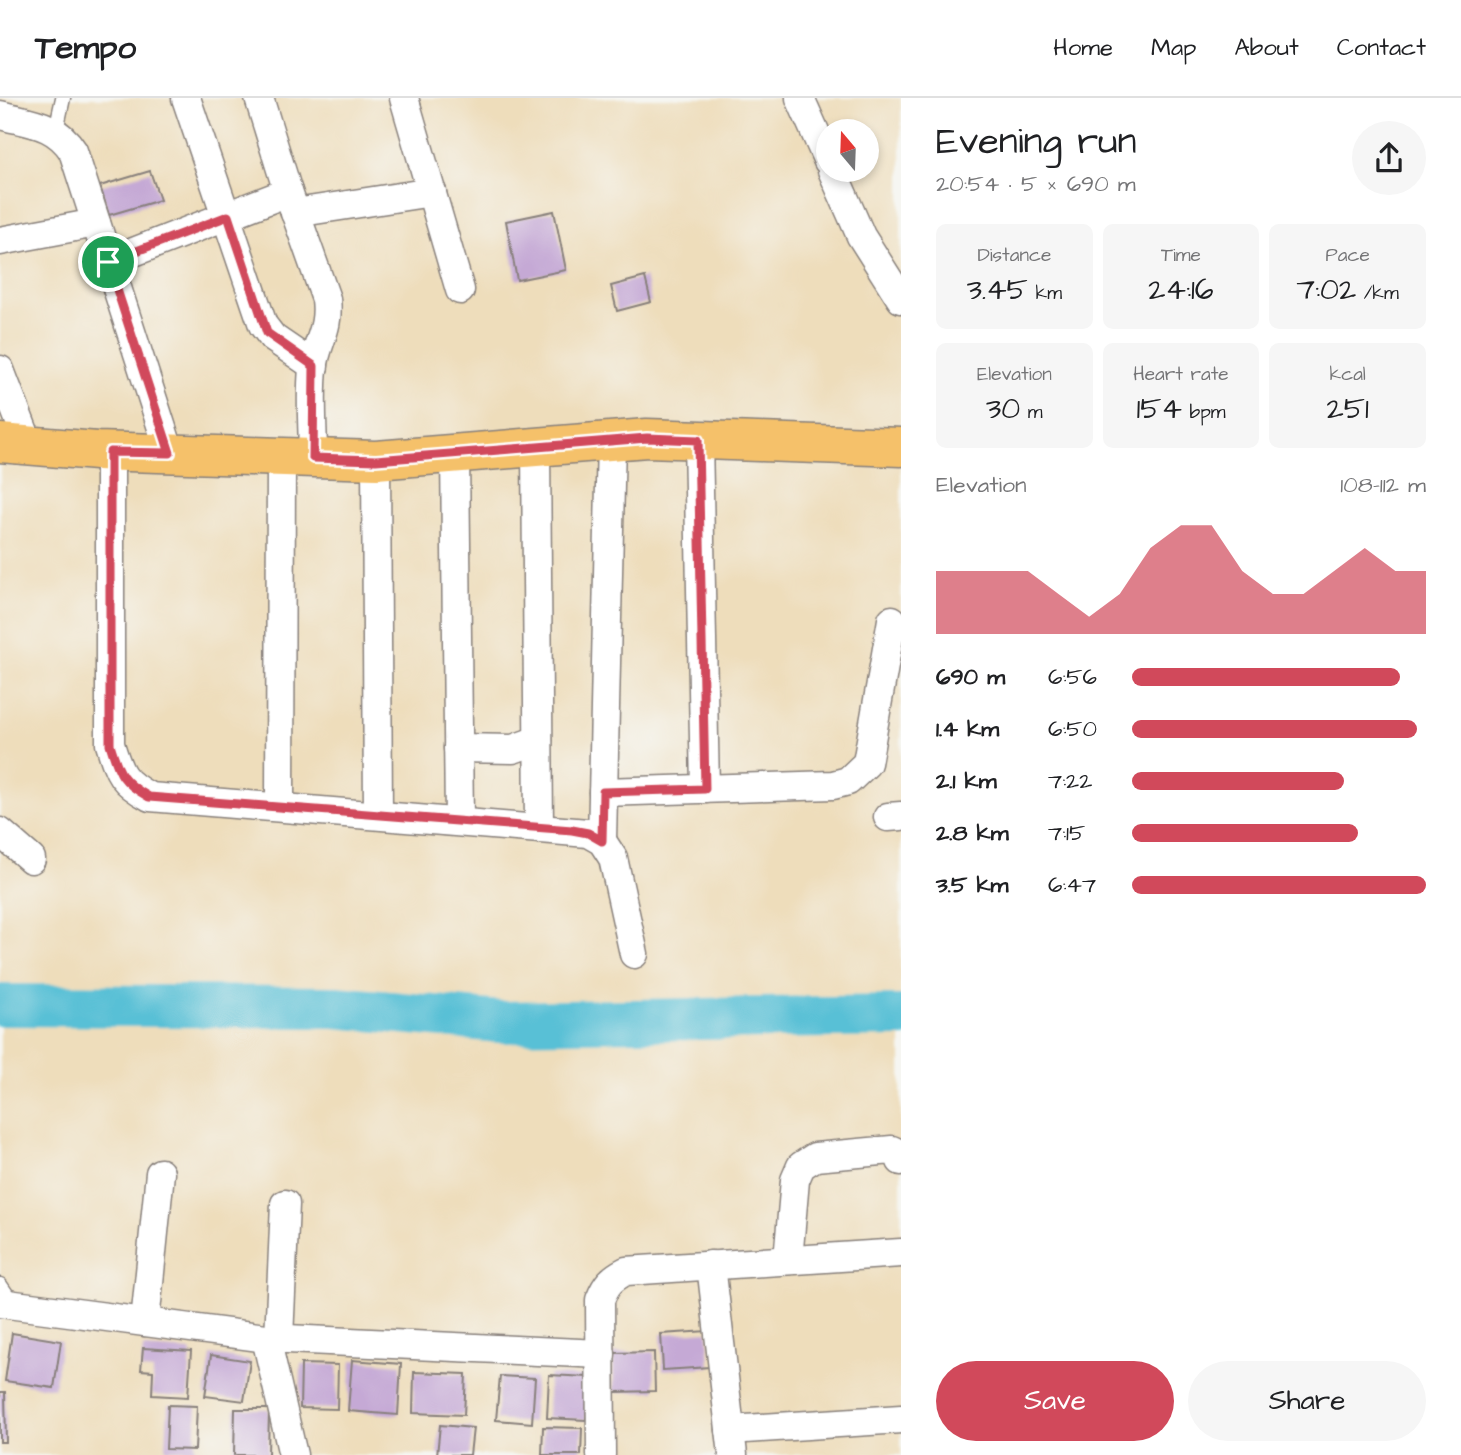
<!DOCTYPE html>
<html lang="en">
<head>
<meta charset="utf-8">
<style>
  :root { --surface:#fff; --page:#f6f6f6; --text:#202124; --muted:#757577; --line:#e0e0e0; --accent:#d1495b }
  body { margin:0; font-family:"Architects Daughter",sans-serif; background:var(--page); color:var(--text); height:100vh; display:flex; flex-direction:column; font-size:26px; white-space:nowrap }
  * { box-sizing:border-box; margin:0 }
  p { font-size:23px; color:var(--muted) }
  .icon { flex:none; width:38px; height:38px; fill:none; stroke:currentColor; stroke-width:2; stroke-linecap:round; stroke-linejoin:round }
  .map { position:relative; flex:1; overflow:hidden }
  .drawer { display:flex; flex-direction:column; background:var(--surface); width:560px }
  .drawer>* { flex:none }
  .needle { width:46px; rotate:341deg }
  .buttons { position:absolute; left:816px; top:21px; display:grid; gap:14px }
  .buttons a { display:grid; place-items:center; width:63px; height:63px; border-radius:50%; background:var(--surface); box-shadow:0 4px 10px #0003; font-size:35px }
  .pin { position:absolute; display:grid; place-items:center; width:60px; height:60px; color:#fff; margin:-30px; border:4px solid #fff; border-radius:50%; box-shadow:0 2px 7px #0007 }
  .round { display:grid; place-items:center; flex:none; width:74px; height:74px; border-radius:37px; background:var(--page) }
  .headline { display:flex; align-items:center; justify-content:space-between; height:119px; padding:0 35px }
  h1 { font-size:38px; font-weight:600; line-height:52px }
  .metrics { display:grid; grid-template-columns:repeat(3,1fr); gap:10px; height:119px; padding:7px 35px }
  .metrics div { display:grid; align-content:center; border-radius:10px; background:var(--page); text-align:center }
  .metrics b { font-size:30px; font-weight:600 }
  .metrics small { font-size:19px; font-weight:400 }
  .metrics p { font-size:19px }
  .chart { height:196px; padding:14px 35px }
  .chart p { display:flex; justify-content:space-between }
  .chart svg { width:100%; height:126px; margin-top:7px; fill:var(--accent); opacity:.7 }
  .action { display:flex; gap:14px; margin-top:auto; padding:14px 35px }
  .action a { flex:1; height:80px; border-radius:42px; background:var(--accent); color:#fff; font-size:28px; font-weight:600; line-height:80px; text-align:center }
  .action a+a { background:var(--page); color:var(--text) }
  ul { padding:0 35px; list-style:none; font-size:23px }
  li { display:grid; grid-template-columns:112px 84px 1fr; align-items:center; height:52px }
  li i { height:18px; border-radius:9px; background:var(--accent) }
  header { display:flex; align-items:center; gap:42px; box-sizing:border-box; height:98px; padding:0 35px; background:var(--surface); border-bottom:2px solid var(--line) }
  header strong { font-size:33px }
  nav { display:flex; gap:38px; margin-inline-start:auto; font-size:24px }
  main { display:flex; flex:1; min-height:0 }
  .map>svg:first-child { display:block }
  .lines { fill:none; stroke-linecap:round; stroke-linejoin:round }
  .river { stroke:#59c0d6; stroke-width:42 }
  .building { fill:#c5a9d5 }
  .service-casing { stroke:#88807b; stroke-width:17 }
  .minor-casing { stroke:#88807b; stroke-width:31 }
  .primary-casing { stroke:#88807b; stroke-width:41 }
  .service { stroke:#fff; stroke-width:14 }
  .minor { stroke:#fff; stroke-width:28 }
  .primary { stroke:#f5c16b; stroke-width:38 }
  .route-casing { stroke:#fff; stroke-width:14 }
  .route { stroke:#d1495b; stroke-width:9 }
</style>
</head>
<body>
<header>
<strong>Tempo</strong>
<nav><a>Home</a><a>Map</a><a>About</a><a>Contact</a></nav>
</header>
<main>
<div class="map">
<svg width="901" height="1357" viewBox="0 0 901 1357">
  <rect width="100%" height="100%" fill="#f6f6f2"/>
  <filter id="ink" filterUnits="userSpaceOnUse"><feTurbulence type="fractalNoise" baseFrequency=".0143" numOctaves="2"/><feDisplacementMap in="SourceGraphic" scale="14" xChannelSelector="R" yChannelSelector="G"/><feConvolveMatrix kernelMatrix="1 2 1 2 8 2 1 2 1" color-interpolation-filters="sRGB"/></filter>
  <filter id="wash" filterUnits="userSpaceOnUse"><feTurbulence type="fractalNoise" baseFrequency=".00686" numOctaves="4" result="noise"/><feDisplacementMap in="SourceGraphic" scale="28" xChannelSelector="R" yChannelSelector="G"/><feGaussianBlur stdDeviation="1.57" result="paint"/><feColorMatrix in="noise" values="0 0 0 0 0 0 0 0 0 0 0 0 0 0 0 0 0 1.4 0 .05"/><feComposite in="paint" operator="in"/></filter>
  <g filter="url(#wash)">
    <rect width="100%" height="100%" fill="#edb"/>
    <g class="lines">
      <path class="river" d="M0,907l335,2 165,15 401,-6"/>
    </g>
    <g id="blocks">
      <g class="building">
        <path d="M150,73l10,29 -51,15 -9,-29z"/>
        <path d="M554,113l12,59 -49,10 -11,-59z"/>
        <path d="M645,179l6,25 -34,9 -6,-25z"/>
        <path d="M708,1233l2,36 -47,3 -2,-36z"/>
        <path d="M12,1235l49,8 -7,47 -49,-7z"/>
        <path d="M143,1250l48,3 -3,46 -36,-2 1,-24 -12,-1z"/>
        <path d="M654,1254l1,39 -41,1 -1,-39z"/>
        <path d="M211,1257l39,6 -6,40 -39,-5z"/>
        <path d="M352,1262l49,4 -3,51 -50,-4z"/>
        <path d="M301,1266l37,1 -1,44 -37,-1z"/>
        <path d="M414,1274l52,2 -2,41 -51,-2z"/>
        <path d="M549,1277l39,2 -2,43 -39,-2z"/>
        <path d="M500,1278l35,2 -3,45 -36,-3z"/>
        <path d="M0,1294h5l1,50h-6z"/>
        <path d="M168,1307l29,1 -2,44 -29,-1z"/>
        <path d="M235,1311h34l-1,46h-34z"/>
        <path d="M440,1327l33,3 -3,27h-33z"/>
        <path d="M543,1329l39,1 -1,27h-39z"/>
      </g>
    </g>
  </g>
  <g filter="url(#ink)">
    <use href="#blocks" fill-opacity="0" stroke="#88807b" stroke-width="2"/>
    <g class="lines">
      <defs>
        <g id="service">
          <path d="M56,32l7,-32"/>
          <path d="M0,1187l13,19"/>
        </g>
        <g id="minor">
          <path d="M186,0l77,227 10,13 41,28"/>
          <path d="M259,0l29,94 38,107c4,31 -10,43 -13,70 -3,29 0,60 0,89"/>
          <path d="M404,0l56,192"/>
          <path d="M800,0l28,63"/>
          <path d="M0,17c30,8 55,8 73,36l97,302"/>
          <path d="M832,72l29,66 40,63"/>
          <path d="M295,115l137,-21"/>
          <path d="M0,143l96,-18"/>
          <path d="M108,164l180,-70"/>
          <path d="M0,272l29,75"/>
          <path d="M698,342l7,349"/>
          <path d="M536,349l3,381"/>
          <path d="M110,354v292c9,30 12,38 40,53l438,36 14,8 11,17 21,96"/>
          <path d="M455,356l4,367"/>
          <path d="M376,362l2,355"/>
          <path d="M458,650l55,1 25,-9"/>
          <path d="M603,694l230,-7 15,-4 19,-18 25,-143"/>
          <path d="M280,709l1,-350"/>
          <path d="M888,719l13,-1"/>
          <path d="M0,734l31,27"/>
          <path d="M602,743l9,-401"/>
          <path d="M788,1162l7,-80 6,-14 14,-9 77,-7 8,4 1,7"/>
          <path d="M711,1167l22,190"/>
          <path d="M0,1205l266,35 335,16"/>
          <path d="M145,1224l15,-149"/>
          <path d="M266,1240l27,117"/>
          <path d="M279,1240l6,-134"/>
          <path d="M730,1332l171,-11"/>
          <path d="M601,1357l-1,-155c6,-16 12,-22 26,-29l275,-18"/>
        </g>
        <path id="primary" d="M0,345l97,8 279,9 271,-22 254,9"/>
      </defs>
      <use href="#service" class="service-casing"/>
      <use href="#minor" class="minor-casing"/>
      <use href="#primary" class="primary-casing"/>
      <use href="#service" class="service"/>
      <use href="#minor" class="minor"/>
      <use href="#primary" class="primary"/>
    </g>
  </g>
  <g class="lines" filter="url(#ink)">
    <defs>
      <path id="route" d="M228,118l39,117 47,33 -1,92 63,2 271,-22 51,2 7,349 -102,3 -1,49 -14,-8 -16,-3 -423,-33c-27,-15 -30,-23 -39,-53v-292l60,1 -62,-191z"/>
    </defs>
    <use href="#route" class="route-casing"/>
    <use href="#route" class="route"/>
  </g>
</svg>
<div class="buttons">
<a><svg class="needle" viewBox="-14 -14 28 28"><path d="M0-13l5 13h-10z" fill="#e53935"/><path d="M0 13l5-13h-10z" fill="#757577"/></svg></a>
</div>
<div class="pin" style="left:108px;top:164px;background:#1e9e55"><svg class="icon" aria-label="arrive" viewBox="0 0 24 24"><path d="M6 21V4h12l-3 4 3 4H6"/></svg></div>
</div>
<section class="drawer">
<div class="headline"><div><h1>Evening run</h1><p>20:54 · 5 × 690 m</p></div><a class="round"><svg class="icon" aria-label="share" viewBox="0 0 24 24"><path d="M12 15V3M7 8l5-5 5 5M5 13v7h14v-7"/></svg></a></div>
<div class="metrics">
<div><p>Distance</p><b>3.45<small> km</small></b></div>
<div><p>Time</p><b>24:16</b></div>
<div><p>Pace</p><b>7:02<small> /km</small></b></div>
</div>
<div class="metrics">
<div><p>Elevation</p><b>30<small> m</small></b></div>
<div><p>Heart rate</p><b>154<small> bpm</small></b></div>
<div><p>kcal</p><b>251</b></div>
</div>
<div class="chart"><p><span>Elevation</span>108–112 m</p>
<svg viewBox="0 0 160 44" preserveAspectRatio="none"><path d="M0 44V22L10 22L20 22L30 22L40 30L50 38L60 30L70 14L80 6L90 6L100 22L110 30L120 30L130 22L140 14L150 22L160 22V44z"/></svg>
</div>
<ul>
<li><b>690 m</b>6:56<i style="width:91%"></i></li>
<li><b>1.4 km</b>6:50<i style="width:97%"></i></li>
<li><b>2.1 km</b>7:22<i style="width:72%"></i></li>
<li><b>2.8 km</b>7:15<i style="width:77%"></i></li>
<li><b>3.5 km</b>6:47<i style="width:100%"></i></li>
</ul>
<div class="action"><a>Save</a><a>Share</a></div>
</section>
</main>
</body>
</html>
